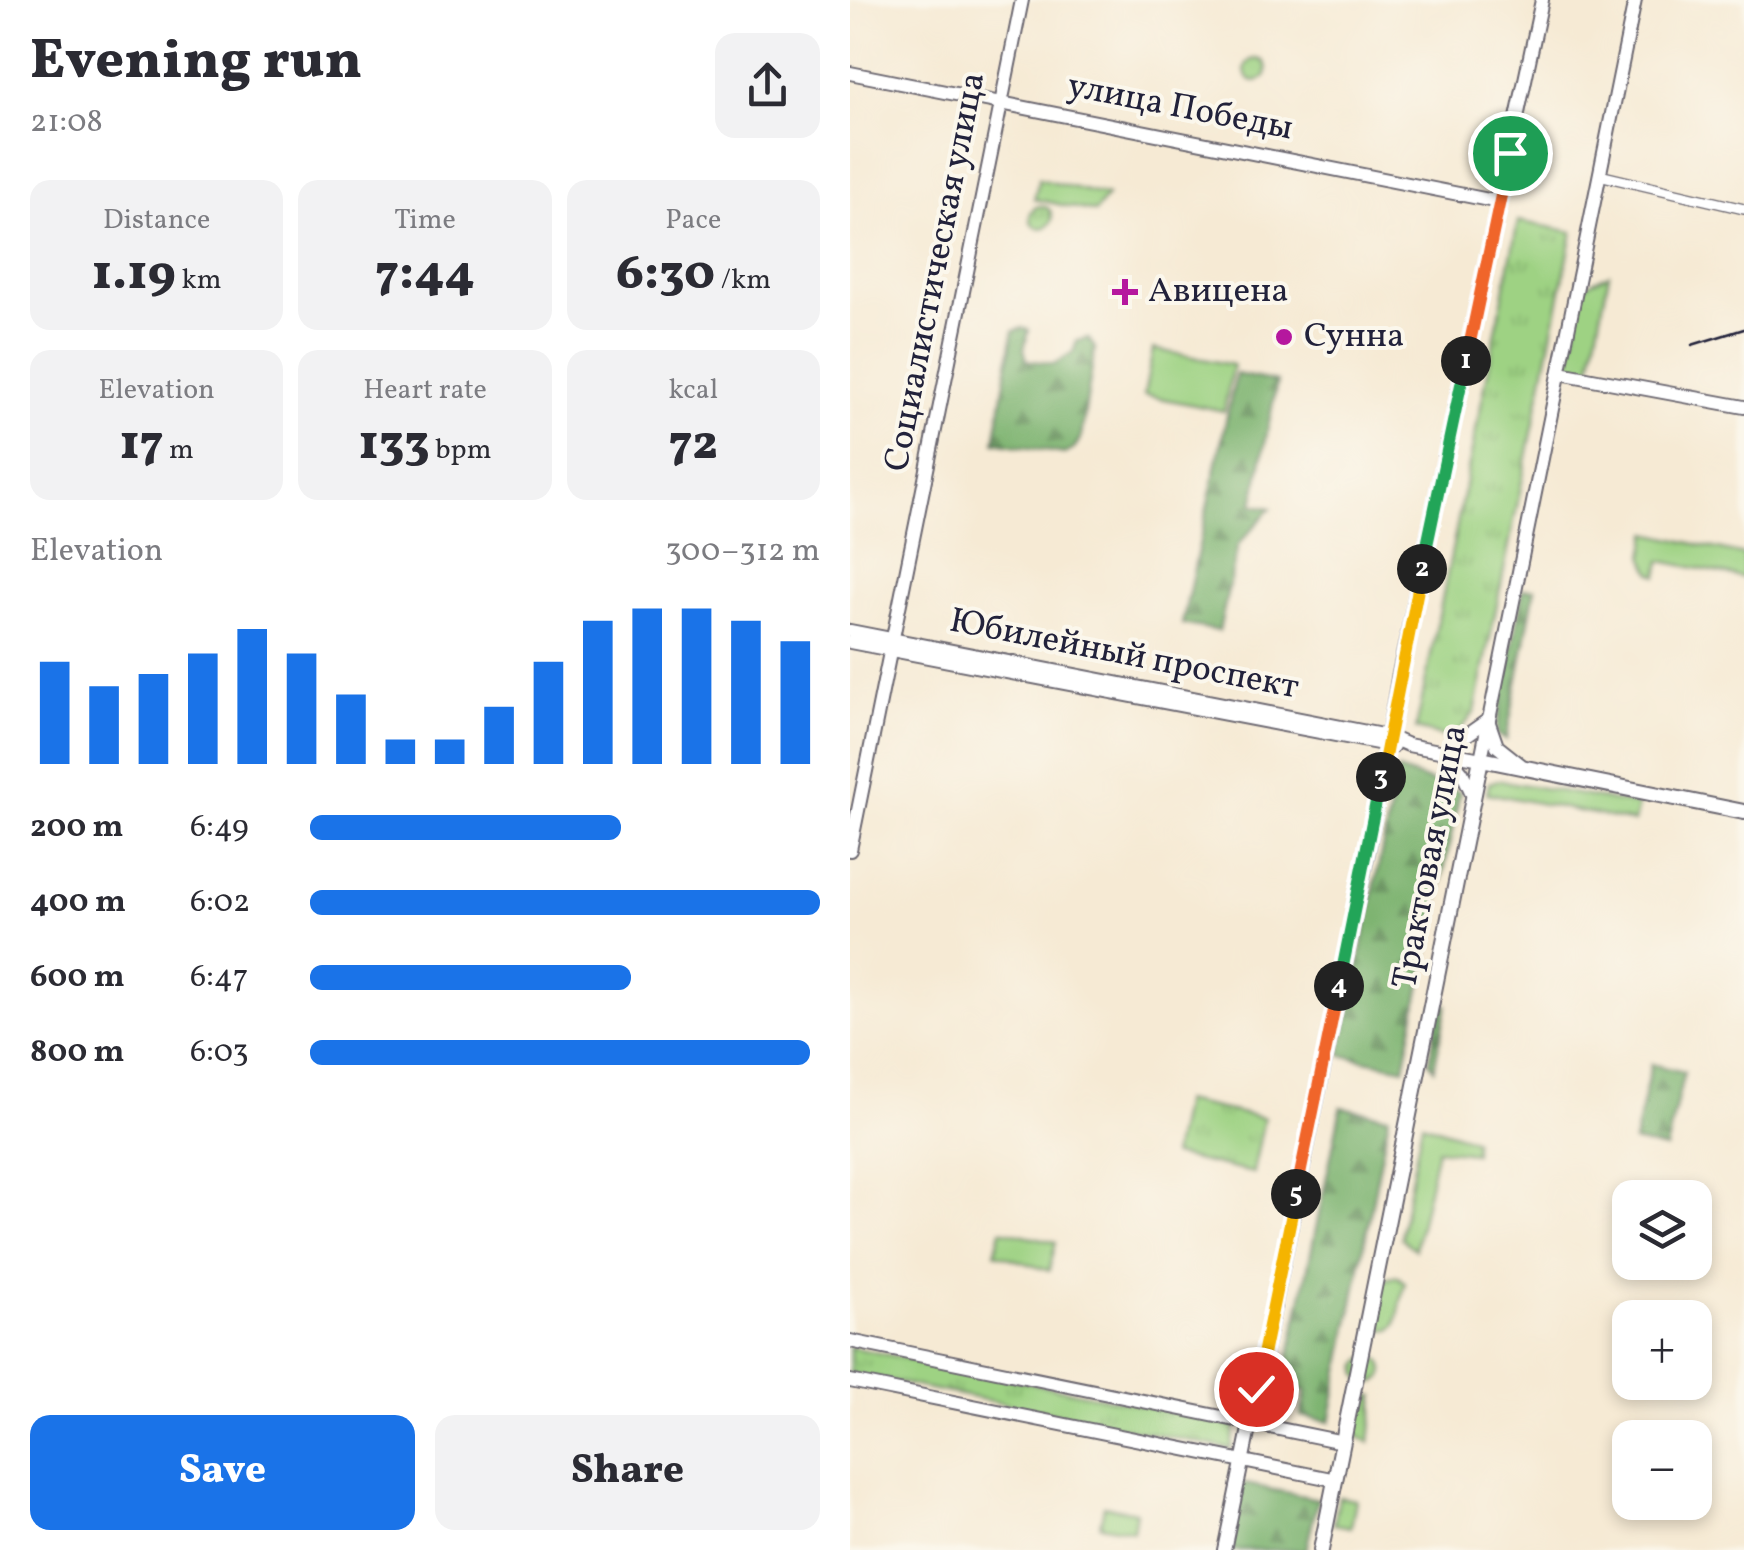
<!DOCTYPE html>
<html lang="en">
<head>
<meta charset="utf-8">
<style>
  :root { --surface:#fff; --page:#f2f2f3; --text:#2b2b33; --muted:#7c7c81; --accent:#1a73e8 }
  body { margin:0; font-family:Vollkorn,serif; background:var(--page); color:var(--text); height:100vh; display:flex; flex-direction:column; font-size:38px; white-space:nowrap }
  * { box-sizing:border-box; margin:0 }
  p { font-size:32px; color:var(--muted) }
  .icon { flex:none; width:55px; height:55px; fill:none; stroke:currentColor; stroke-width:2; stroke-linecap:round; stroke-linejoin:round }
  .map { position:relative; flex:1; overflow:hidden }
  .sheet { display:flex; flex-direction:column; background:var(--surface); width:850px }
  .sheet>* { flex:none }
  .fabs { position:absolute; left:762px; top:1180px; display:grid; gap:20px }
  .fabs a { display:grid; place-items:center; width:100px; height:100px; border-radius:20px; background:var(--surface); box-shadow:0 5px 15px #0003; font-size:50px }
  .pin { position:absolute; display:grid; place-items:center; width:85px; height:85px; color:#fff; margin:-42px; border:5px solid #fff; border-radius:50%; box-shadow:0 2px 10px #0007 }
  .km { position:absolute; width:50px; height:50px; margin:-25px; border-radius:50%; background:#222; color:#fff; font-size:28px; line-height:50px; text-align:center }
  .round { display:grid; place-items:center; flex:none; width:105px; height:105px; border-radius:20px; background:var(--page) }
  .summary { display:flex; align-items:center; justify-content:space-between; height:170px; padding:0 30px }
  h1 { font-size:55px; font-weight:800; line-height:75px }
  .metrics { display:grid; grid-template-columns:repeat(3,1fr); gap:15px; height:170px; padding:10px 30px }
  .metrics div { display:grid; align-content:center; border-radius:20px; background:var(--page); text-align:center }
  .metrics b { font-size:50px; font-weight:800 }
  .metrics small { font-size:28px; font-weight:400 }
  .metrics p { font-size:28px }
  .chart { height:280px; padding:20px 30px }
  .chart p { display:flex; justify-content:space-between }
  .chart svg { width:100%; height:180px; margin-top:10px; stroke:var(--accent); stroke-width:6 }
  .action { display:flex; gap:20px; margin-top:auto; padding:20px 30px }
  .action a { flex:1; height:115px; border-radius:20px; background:var(--accent); color:#fff; font-size:40px; font-weight:800; line-height:115px; text-align:center }
  .action a+a { background:var(--page); color:var(--text) }
  ul { padding:0 30px; list-style:none; font-size:32px }
  li { display:grid; grid-template-columns:160px 120px 1fr; align-items:center; height:75px }
  li i { height:25px; border-radius:12px; background:var(--accent) }
  main { display:flex; flex:1; min-height:0 }
  .map>svg:first-child { display:block }
  .green { fill:#9ed283; stroke:#607a5f; stroke-width:2.5 }
  .forest { fill:url(#forest-firs); stroke:#506b56; stroke-width:2.5 }
  .park { fill:url(#park-tufts); stroke:#607a5f; stroke-width:2.5 }
  .lines { fill:none; stroke-linecap:round; stroke-linejoin:round }
  .street-casing { stroke:#6c6871; stroke-width:12 }
  .secondary-casing { stroke:#6c6871; stroke-width:16 }
  .primary-casing { stroke:#6c6871; stroke-width:18 }
  .street { stroke:#fff; stroke-width:9 }
  .secondary { stroke:#fff; stroke-width:12 }
  .primary { stroke:#fff; stroke-width:14 }
  .rail { stroke:#22223b; stroke-width:2.5 }
  .split-1-casing { stroke:#fff; stroke-width:20 }
  .split-2-casing { stroke:#fff; stroke-width:20 }
  .split-3-casing { stroke:#fff; stroke-width:20 }
  .split-4-casing { stroke:#fff; stroke-width:20 }
  .split-5-casing { stroke:#fff; stroke-width:20 }
  .split-6-casing { stroke:#fff; stroke-width:20 }
  .split-1 { stroke:#f0652b; stroke-width:12 }
  .split-2 { stroke:#22a559; stroke-width:12 }
  .split-3 { stroke:#f5b400; stroke-width:12 }
  .split-4 { stroke:#22a559; stroke-width:12 }
  .split-5 { stroke:#f0652b; stroke-width:12 }
  .split-6 { stroke:#f5b400; stroke-width:12 }
  .poi-dot { fill:#b5179e; stroke:#fbf7ec; stroke-width:4 }
  .labels { text-anchor:middle; dominant-baseline:central; stroke-width:8; stroke-linejoin:round; paint-order:stroke }
  .street-label { font-size:35px; fill:#22223b; stroke:#fbf7ec }
  .poi-label { font-size:35px; fill:#22223b; stroke:#fbf7ec; text-anchor:start }
</style>
</head>
<body>
<main>
<section class="sheet">
<div class="summary"><div><h1>Evening run</h1><p>21:08</p></div><a class="round"><svg class="icon" aria-label="share" viewBox="0 0 24 24"><path d="M12 15V3M7 8l5-5 5 5M5 13v7h14v-7"/></svg></a></div>
<div class="metrics">
<div><p>Distance</p><b>1.19<small> km</small></b></div>
<div><p>Time</p><b>7:44</b></div>
<div><p>Pace</p><b>6:30<small> /km</small></b></div>
</div>
<div class="metrics">
<div><p>Elevation</p><b>17<small> m</small></b></div>
<div><p>Heart rate</p><b>133<small> bpm</small></b></div>
<div><p>kcal</p><b>72</b></div>
</div>
<div class="chart"><p><span>Elevation</span>300–312 m</p>
<svg viewBox="0 0 160 44" preserveAspectRatio="none"><path d="M5 44V19M15 44V25M25 44V22M35 44V17M45 44V11M55 44V17M65 44V27M75 44V38M85 44V38M95 44V30M105 44V19M115 44V9M125 44V6M135 44V6M145 44V9M155 44V14"/></svg>
</div>
<ul>
<li><b>200 m</b>6:49<i style="width:61%"></i></li>
<li><b>400 m</b>6:02<i style="width:100%"></i></li>
<li><b>600 m</b>6:47<i style="width:63%"></i></li>
<li><b>800 m</b>6:03<i style="width:98%"></i></li>
</ul>
<div class="action"><a>Save</a><a>Share</a></div>
</section>
<div class="map">
<svg width="894" height="1550" viewBox="0 0 894 1550">
  <defs>
    <pattern id="forest-firs" width="22" height="20" patternUnits="userSpaceOnUse" patternTransform="scale(2.5)"><rect width="22" height="20" fill="#7eb471"/><path d="M5 1l3.5 6h-7zM16 11l3.5 6h-7z" fill="#67925e"/></pattern>
    <pattern id="park-tufts" width="24" height="20" patternUnits="userSpaceOnUse" patternTransform="scale(2.5)"><rect width="24" height="20" fill="#9ed283"/><path d="M3 7l-1-3M5 7V3M7 7l1-3M15 17l-1-3M17 17v-4M19 17l1-3" fill="none" stroke="#88b472"/></pattern>
  </defs>
  <rect width="100%" height="100%" fill="#fbf7ec"/>
  <filter id="ink" filterUnits="userSpaceOnUse"><feTurbulence type="fractalNoise" baseFrequency=".01" numOctaves="2"/><feDisplacementMap in="SourceGraphic" scale="20" xChannelSelector="R" yChannelSelector="G"/><feConvolveMatrix kernelMatrix="1 2 1 2 8 2 1 2 1" color-interpolation-filters="sRGB"/></filter>
  <filter id="wash" filterUnits="userSpaceOnUse"><feTurbulence type="fractalNoise" baseFrequency=".0048" numOctaves="4" result="noise"/><feDisplacementMap in="SourceGraphic" scale="40" xChannelSelector="R" yChannelSelector="G"/><feGaussianBlur stdDeviation="2.25" result="paint"/><feColorMatrix in="noise" values="0 0 0 0 0 0 0 0 0 0 0 0 0 0 0 0 0 1.4 0 .05"/><feComposite in="paint" operator="in"/></filter>
  <g filter="url(#wash)">
    <rect width="100%" height="100%" fill="#f6ead4"/>
    <g class="green">
      <path d="M189,179l68,17 -12,16 -61,-13z"/>
      <path d="M759,274l-19,97 -21,-6 15,-79z"/>
      <path d="M303,349l80,16 -9,46 -80,-16z"/>
      <path d="M798,533l96,22v23l-83,-17 -3,15 -7,-4 -7,-16z"/>
      <path d="M648,780l140,25 -4,17 -147,-29 2,-10z"/>
      <path d="M572,1123l52,17v13l-37,-4 -22,100 -14,-10 1,-13z"/>
      <path d="M151,1230l55,12 -7,29 -54,-18z"/>
      <path d="M547,1276l8,7 -9,42 -5,5 -16,-2 -3,-4 10,-44z"/>
      <circle cx="521" cy="1370" r="13"/>
      <path d="M507,1394l18,2 -5,46 -21,-9z"/>
      <path d="M489,1497l17,3 -5,27 -17,-3z"/>
      <path d="M254,1506l32,6 -3,19 -33,-6z"/>
    </g>
    <g class="forest">
      <path d="M173,328l6,2 -5,19 3,11 27,4 19,-12 4,-11 11,-3 7,10 -14,89 -7,12 -10,5 -69,-12 18,-111z"/>
      <path d="M386,374l41,8 -24,123 18,3 -33,37 -19,86 -37,-7z"/>
      <path d="M673,589h12l-29,151 -9,-6 1,-13z"/>
      <path d="M548,770l62,22 -56,276 -64,-13z"/>
      <path d="M590,1005h7l-13,64 -5,-7z"/>
      <path d="M801,1064l33,8 -18,77 -32,-7z"/>
      <path d="M491,1107l48,9 -59,306 -29,-6 5,-25 -22,-8z"/>
      <path d="M391,1483l77,16 -12,51h-77z"/>
    </g>
    <g class="park">
      <circle cx="406" cy="70" r="11"/>
      <circle cx="191" cy="217" r="11"/>
      <path d="M668,221l55,11 -98,480 -22,27 -37,-10z"/>
      <path d="M333,1101l81,17 -11,55 -81,-18z"/>
      <path d="M0,1347l386,77 -5,25 -381,-76z"/>
    </g>
  </g>
  <g filter="url(#ink)">
    <g class="lines">
      <defs>
        <path id="street" d="M749,175l145,34"/>
        <g id="secondary">
          <path d="M0,73l649,129"/>
          <path d="M710,373l184,34"/>
          <path d="M0,631l537,105 21,9 73,14 154,-759"/>
          <path d="M0,642l543,104"/>
          <path d="M594,751l44,-31 9,26 24,19"/>
          <path d="M594,751l18,21 11,24"/>
          <path d="M0,850l172,-850"/>
          <path d="M0,1341l493,101"/>
          <path d="M0,1381l486,99"/>
          <path d="M374,1550l144,-698 30,-173 144,-679"/>
        </g>
        <path id="primary" d="M471,1550l160,-791 263,53"/>
      </defs>
      <use href="#street" class="street-casing"/>
      <use href="#secondary" class="secondary-casing"/>
      <use href="#primary" class="primary-casing"/>
      <use href="#street" class="street"/>
      <use href="#secondary" class="secondary"/>
      <use href="#primary" class="primary"/>
      <path class="rail" d="M842,345l52,-16"/>
    </g>
  </g>
  <g class="lines" filter="url(#ink)">
    <defs>
      <path id="split-1" d="M616,361l44,-208"/>
      <path id="split-2" d="M572,569l44,-208"/>
      <path id="split-3" d="M531,777l41,-208"/>
      <path id="split-4" d="M489,986l42,-209"/>
      <path id="split-5" d="M446,1194l43,-208"/>
      <path id="split-6" d="M406,1389l40,-195"/>
    </defs>
    <use href="#split-1" class="split-1-casing"/>
    <use href="#split-2" class="split-2-casing"/>
    <use href="#split-3" class="split-3-casing"/>
    <use href="#split-4" class="split-4-casing"/>
    <use href="#split-5" class="split-5-casing"/>
    <use href="#split-6" class="split-6-casing"/>
    <use href="#split-1" class="split-1"/>
    <use href="#split-2" class="split-2"/>
    <use href="#split-3" class="split-3"/>
    <use href="#split-4" class="split-4"/>
    <use href="#split-5" class="split-5"/>
    <use href="#split-6" class="split-6"/>
  </g>
  <g class="poi-dot">
    <path d="M270 277h10v10h10v10h-10v10h-10v-10h-10v-10h10z"/>
    <circle cx="434" cy="337" r="10"/>
  </g>
  <g class="labels">
    <g class="street-label">
      <text transform="translate(330 108) rotate(11)">улица Победы</text>
      <text transform="translate(86 272) rotate(-79)">Социалистическая улица</text>
      <text transform="translate(274 655) rotate(11)">Юбилейный проспект</text>
      <text transform="translate(581 857) rotate(-79)">Трактовая улица</text>
    </g>
    <g class="poi-label">
      <text x="298" y="292">Авицена</text>
      <text x="454" y="337">Сунна</text>
    </g>
  </g>
</svg>
<div class="fabs">
<a><svg class="icon" aria-label="layers" viewBox="0 0 24 24"><path d="M12 4l9 5-9 5-9-5zM3 14l9 5 9-5"/></svg></a>
<a>+</a>
<a>−</a>
</div>
<div class="pin" style="left:660px;top:153px;background:#1e9e55"><svg class="icon" aria-label="arrive" viewBox="0 0 24 24"><path d="M6 21V4h12l-3 4 3 4H6"/></svg></div>
<div class="pin" style="left:406px;top:1389px;background:#d93025"><svg class="icon" aria-label="check" viewBox="0 0 24 24"><path d="M5 12l5 5 9-10"/></svg></div>
<b class="km" style="left:616px;top:361px">1</b>
<b class="km" style="left:572px;top:569px">2</b>
<b class="km" style="left:531px;top:777px">3</b>
<b class="km" style="left:489px;top:986px">4</b>
<b class="km" style="left:446px;top:1194px">5</b>
</div>
</main>
</body>
</html>
